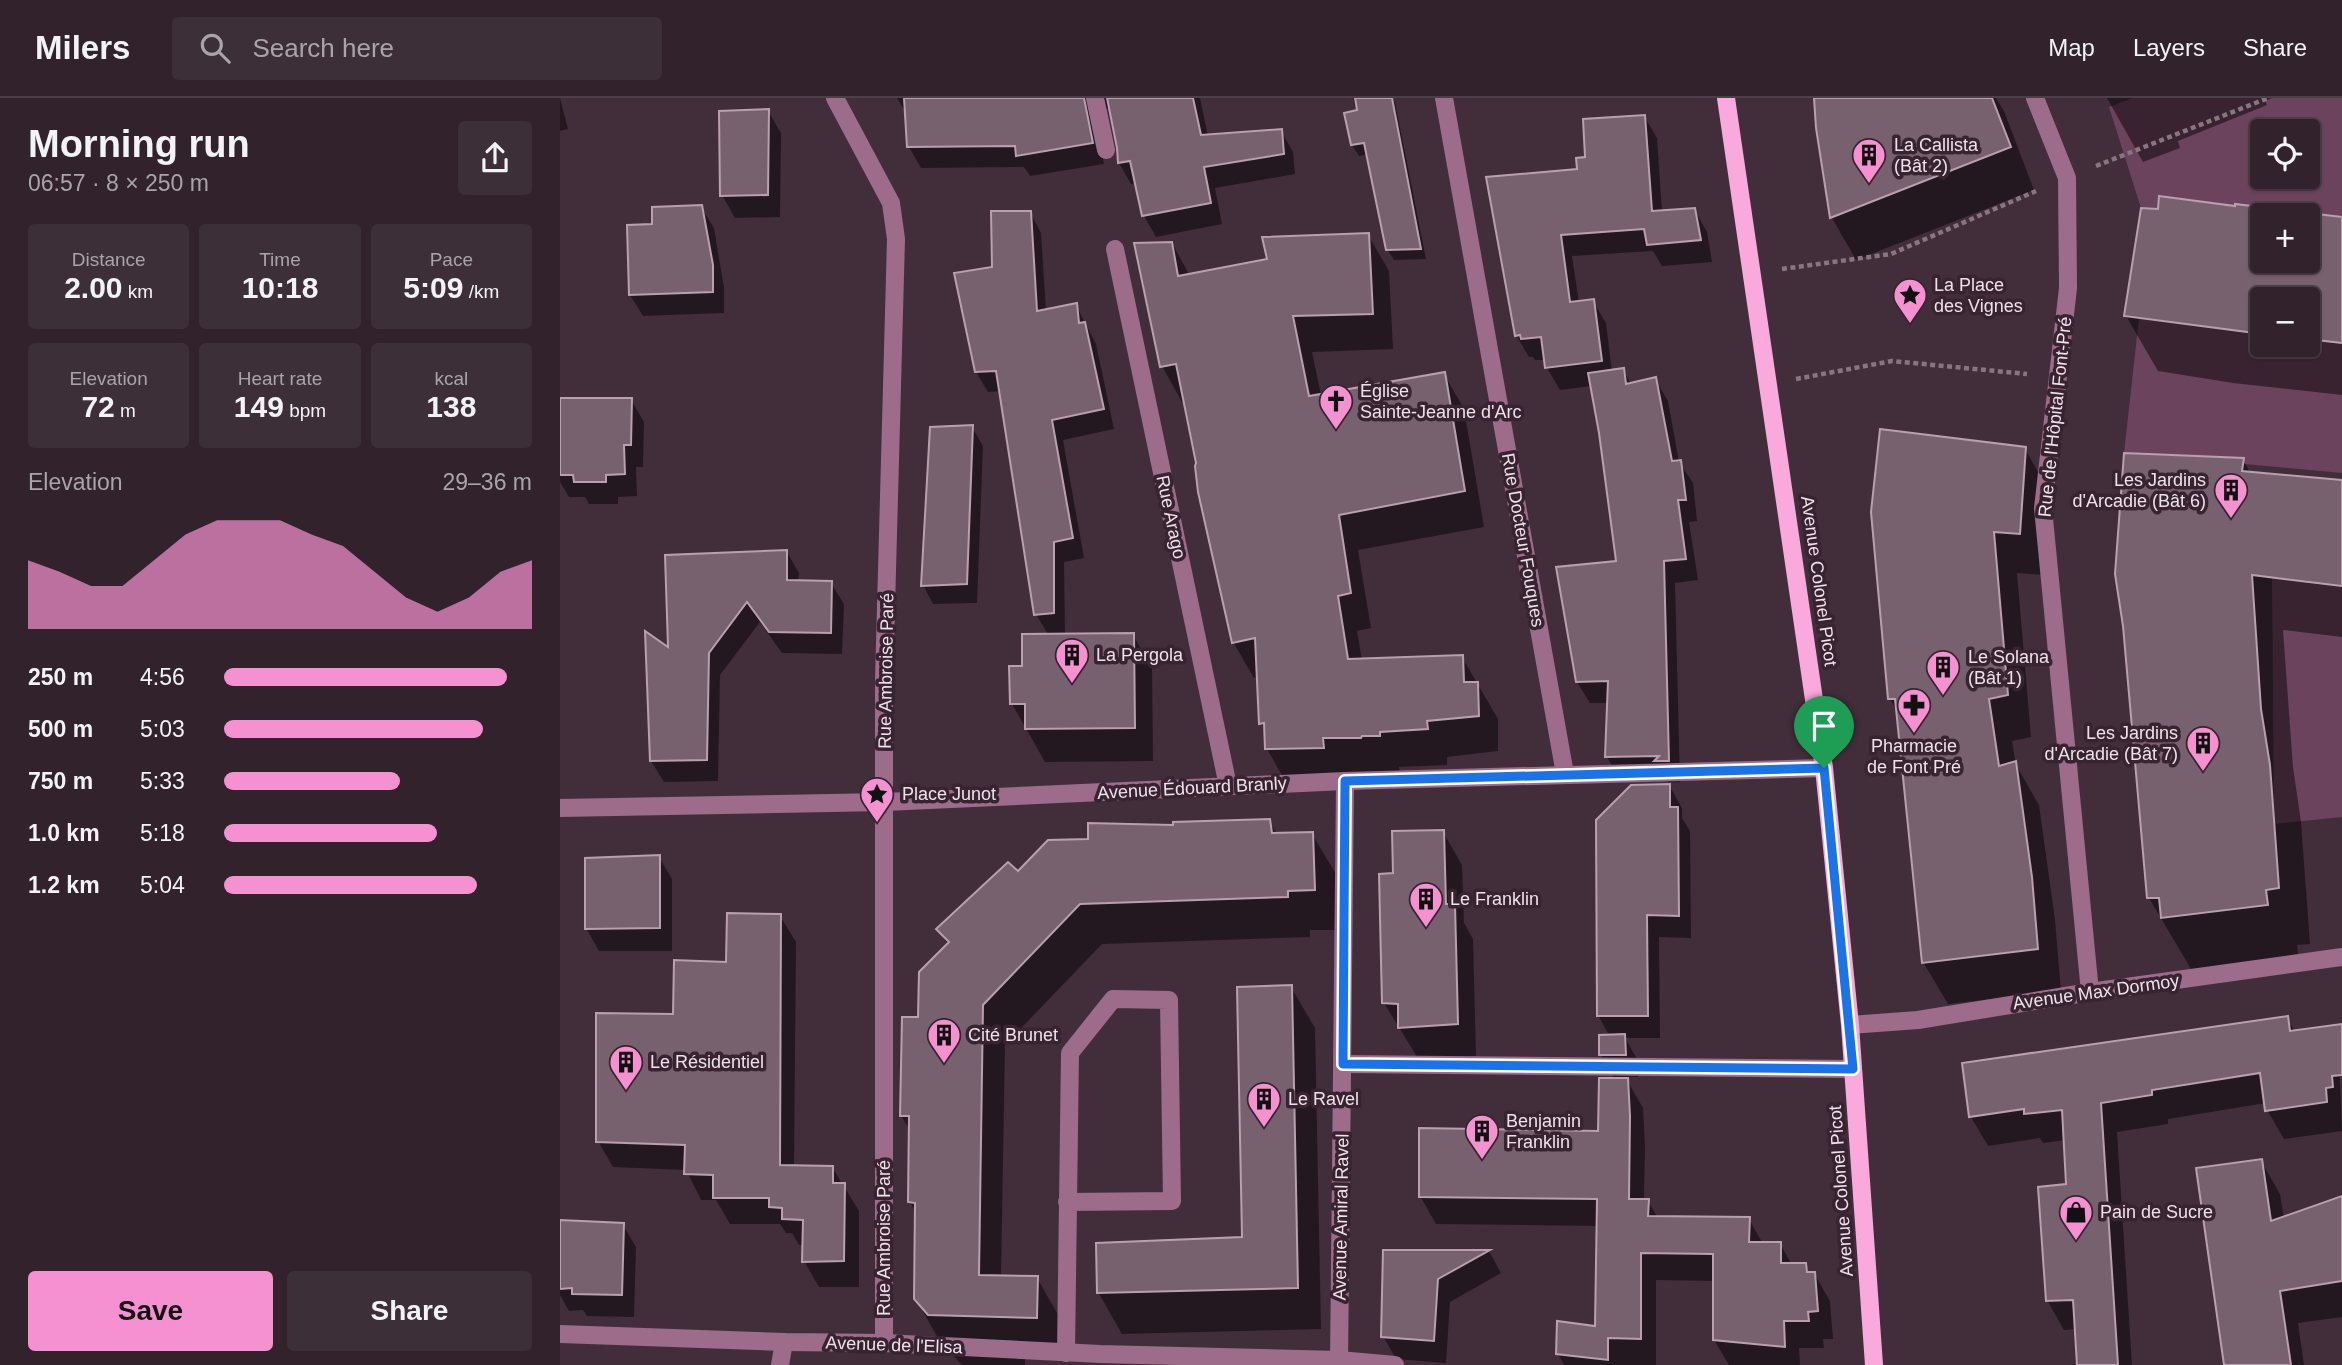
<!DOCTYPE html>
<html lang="en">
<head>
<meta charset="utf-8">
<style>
  :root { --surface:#32222c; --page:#3d2f38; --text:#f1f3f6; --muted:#a8a4a9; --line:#4d3f48; --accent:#f591d1 }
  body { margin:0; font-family:Helvetica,sans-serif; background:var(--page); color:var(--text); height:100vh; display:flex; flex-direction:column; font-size:26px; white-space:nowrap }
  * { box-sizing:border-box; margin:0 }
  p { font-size:23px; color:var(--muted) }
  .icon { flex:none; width:38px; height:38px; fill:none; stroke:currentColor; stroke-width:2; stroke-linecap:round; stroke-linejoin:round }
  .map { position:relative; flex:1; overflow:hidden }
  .panel { display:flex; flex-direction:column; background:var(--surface); width:560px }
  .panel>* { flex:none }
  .buttons { position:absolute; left:1690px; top:21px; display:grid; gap:14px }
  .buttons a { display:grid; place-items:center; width:70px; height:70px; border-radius:7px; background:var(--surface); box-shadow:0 2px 5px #0004,0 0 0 2px var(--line); font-size:35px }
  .pin { position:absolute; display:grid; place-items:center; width:60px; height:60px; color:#fff; margin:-72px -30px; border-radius:50% 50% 50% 0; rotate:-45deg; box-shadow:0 0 7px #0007 }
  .pin .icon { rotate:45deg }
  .round { display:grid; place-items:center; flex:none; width:74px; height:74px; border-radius:7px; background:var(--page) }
  .summary { display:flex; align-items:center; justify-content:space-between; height:119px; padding:0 28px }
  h1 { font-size:38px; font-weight:600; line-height:52px }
  .stats { display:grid; grid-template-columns:repeat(3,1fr); gap:10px; height:119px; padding:7px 28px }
  .stats div { display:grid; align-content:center; border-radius:7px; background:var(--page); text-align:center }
  .stats b { font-size:30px; font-weight:600 }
  .stats small { font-size:19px; font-weight:400 }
  .stats p { font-size:19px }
  .chart { height:196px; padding:14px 28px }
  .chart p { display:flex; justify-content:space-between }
  .chart svg { width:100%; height:126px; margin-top:7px; fill:var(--accent); opacity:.7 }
  .action { display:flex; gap:14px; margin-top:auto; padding:14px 28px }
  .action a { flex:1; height:80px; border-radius:7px; background:var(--accent); color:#111; font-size:28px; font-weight:600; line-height:80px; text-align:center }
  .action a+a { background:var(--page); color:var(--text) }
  ul { padding:0 28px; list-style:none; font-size:23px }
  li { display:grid; grid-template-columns:112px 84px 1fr; align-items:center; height:52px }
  li i { height:18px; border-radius:9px; background:var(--accent) }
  header { display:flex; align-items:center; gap:42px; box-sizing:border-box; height:98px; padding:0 35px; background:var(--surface); border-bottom:2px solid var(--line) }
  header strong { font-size:33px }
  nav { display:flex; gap:38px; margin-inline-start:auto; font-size:24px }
  .search { width:490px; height:63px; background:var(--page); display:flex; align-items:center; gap:18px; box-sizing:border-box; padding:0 24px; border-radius:7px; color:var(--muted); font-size:26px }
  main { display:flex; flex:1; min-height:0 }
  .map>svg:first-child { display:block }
  .green { fill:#6b435d; fill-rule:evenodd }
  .shadow { fill:#0007; fill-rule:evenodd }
  .building { fill:#78616f; stroke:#b99faf; stroke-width:2; fill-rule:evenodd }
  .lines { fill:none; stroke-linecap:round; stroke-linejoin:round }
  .path { stroke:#877680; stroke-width:4.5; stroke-dasharray:5 3.5; stroke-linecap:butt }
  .minor { stroke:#9d6c8a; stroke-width:18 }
  .major { stroke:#f9a9db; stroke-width:18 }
  .route-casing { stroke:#fff; stroke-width:14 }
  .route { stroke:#1a73e8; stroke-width:9 }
  .labels { text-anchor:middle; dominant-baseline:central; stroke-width:7; stroke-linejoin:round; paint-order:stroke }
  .poi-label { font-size:18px; fill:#eee1e9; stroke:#382430; text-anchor:start }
  .street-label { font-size:18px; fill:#eee1e9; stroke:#382430 }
</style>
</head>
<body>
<header>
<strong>Milers</strong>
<div class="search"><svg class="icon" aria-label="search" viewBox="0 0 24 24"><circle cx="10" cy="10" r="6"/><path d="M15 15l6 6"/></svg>Search here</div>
<nav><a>Map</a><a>Layers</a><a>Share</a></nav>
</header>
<main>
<section class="panel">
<div class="summary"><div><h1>Morning run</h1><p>06:57 · 8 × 250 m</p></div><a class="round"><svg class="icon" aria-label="share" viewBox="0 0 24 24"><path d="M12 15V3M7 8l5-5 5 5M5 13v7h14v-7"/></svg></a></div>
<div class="stats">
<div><p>Distance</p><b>2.00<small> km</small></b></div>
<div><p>Time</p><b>10:18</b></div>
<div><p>Pace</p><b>5:09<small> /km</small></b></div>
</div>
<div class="stats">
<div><p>Elevation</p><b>72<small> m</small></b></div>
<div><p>Heart rate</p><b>149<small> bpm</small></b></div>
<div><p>kcal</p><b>138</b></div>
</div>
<div class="chart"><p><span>Elevation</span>29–36 m</p>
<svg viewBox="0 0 160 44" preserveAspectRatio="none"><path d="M0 44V20L10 24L20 29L30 29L40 20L50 11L60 6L70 6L80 6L90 11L100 15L110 24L120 33L130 38L140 33L150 24L160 20V44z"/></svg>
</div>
<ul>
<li><b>250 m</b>4:56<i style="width:92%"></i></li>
<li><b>500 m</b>5:03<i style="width:84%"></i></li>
<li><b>750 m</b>5:33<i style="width:57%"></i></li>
<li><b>1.0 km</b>5:18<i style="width:69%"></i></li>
<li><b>1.2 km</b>5:04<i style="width:82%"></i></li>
</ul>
<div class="action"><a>Save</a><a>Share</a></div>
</section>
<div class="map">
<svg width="1782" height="1267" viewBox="0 0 1782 1267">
  <rect width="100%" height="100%" fill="#422e3a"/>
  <g class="green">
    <path d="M1573,0h209v132l-34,-15h-45v6l-122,-13 -32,-101zM1703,33h45v46h-45z"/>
    <path d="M1579,220l124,10v17h45v-13l34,3v138l-218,-20z"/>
    <path d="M1712,480l70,8v231l-68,7z"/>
  </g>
  <g class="shadow">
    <path d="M0,0l8,31 -8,2z"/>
    <path d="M337,0h303l8,38 73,-5 12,21 2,22 -80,14 7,36 -66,13 -12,-21 -7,-33 -6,1 -12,-21v-16l-8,-39 -11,2 -5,7 9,47 -74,12 -6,-9 -103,1 -12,-21 -2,-32z"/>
    <path d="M793,0h40l2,4 31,157 -32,1 -7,-11 -19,-95 -9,2 -7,-11 -5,-31 9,-2z"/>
    <path d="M1255,0h181l8,13 30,79 -178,70 -24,-42z"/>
    <path d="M1547,0h165l-7,3 2,4 -89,36 2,7 -37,14z"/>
    <path d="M208,13l13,22 -1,84 -45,1 -13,-23z"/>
    <path d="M1084,18l13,22 5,74 32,-3 13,23 5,30 -50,4 -9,-15 -81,5 7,47 14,-2 13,22 6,49 11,-2 8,14 24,-5 13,22 11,61 14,21 4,38 -8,1 9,58 -23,3 5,199h-12l-3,-5 -46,1 -12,-21 2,-54h-19l-13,-21 41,-119 -26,-177 -32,4 -13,-22 -1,-8h-11l-2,-3h-4l-13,-22 62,-164 9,-12z"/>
    <path d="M1677,108l105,13v176l-109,-12 -75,-12 -32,-55 34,-105 76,-3zM1703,117h45v46h-45zM1703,201h45v46h-45z"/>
    <path d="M141,109l13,21 10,60v25l-81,3 -13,-21 24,-69z"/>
    <path d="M470,114l11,21 5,78 30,-6 20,39 18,85 -51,11 21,118 -20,4 1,73h68l19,33 1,93 -108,1 -33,-58 11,-36 26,-32 -13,-22 -35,-223 -13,1 -12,-20 17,-104z"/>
    <path d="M808,137l21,36 4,78 -81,3 9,43 123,-21 20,35 20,118 -126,23 13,78 -14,3 5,29 100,-3 36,62v32l-51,6v8l-48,2 1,5 -113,12 -20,-35 -1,-17 -5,-9 -3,-46 -4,1 -21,-36 -48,-241 -3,1 -20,-36 10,-123 18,33 79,-16z"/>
    <path d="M0,301l71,1 13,22 -1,45h-7l1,29 -19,1v7h-29l-4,-7h-16l-9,-15z"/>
    <path d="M412,329l11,19 -6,157 -44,1 -10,-19z"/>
    <path d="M1465,351l24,42 -5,84 -27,-2 14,164 -19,4 4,24 23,40 16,115 6,71 -113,13 -25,-42 -24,-248 -9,-15z"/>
    <path d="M1683,362l8,14 91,7v156l-59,-7 10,137 8,55 9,122 -13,1 2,16 -105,13 -45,-76z"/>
    <path d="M227,454l12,21 -1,9 33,1 13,21 -2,50 -60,-1 -22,-31 -40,53 -2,106 -54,1 -13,-21 18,-110z"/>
    <path d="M1109,687l13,23v10l8,13 1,107 -32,-1 1,101h-35l12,21 1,18h-13l18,31 2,37 -1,56h4l10,17 91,1 14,25h17l12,21h13l5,9 4,-1 16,28 3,38h-10l1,9h-25l1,17h-71l-15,-25 1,-59 -59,-1v85h-92l-6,-11 39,-26 1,-102 -162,-2 -16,-28 180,-63 15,-53 -14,-25 9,-18 -12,-22z"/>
    <path d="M709,723l8,13h35l24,40 1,56h-27v7l-208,7 -97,101 -4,232 36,1 23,40 -1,39 -34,-1v9h-63l-23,-25 -23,-41 1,-85 -7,-12 1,-70 -10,-16 19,-98 28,-73 -9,-15 79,-57 72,-33 85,-13z"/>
    <path d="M883,734l19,33 2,58 9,16 3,117 -57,4 -35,-57 11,-128z"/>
    <path d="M99,759l13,22v72h-73l-13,-23z"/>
    <path d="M220,818l16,26 -2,225h38l27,44v76h-40l-15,-26v-16h-5l-7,-12h-6l-6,-9h-50l-14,-24h-15l-15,-30 -73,-3 -15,-26 77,-126z"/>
    <path d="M731,889l24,41 6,301 -199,5 -24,-42 145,-53z"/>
    <path d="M1727,920l8,14 44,25 3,74 -58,8 -17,-29 -1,-7 -98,16v5l-51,8 15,233h-53l-2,-36 -13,1 -17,-30 21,-114 -2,-46 -23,3 -3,-5 -52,8 -17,-29z"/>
    <path d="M1701,1063l19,33 4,24 58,-21v120l-44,6 6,42h-78z"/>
    <path d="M0,1124l63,3 13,22 -2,70 -47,-1 -4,-6 -14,1 -9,-16z"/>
    <path d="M929,1153l12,22 -51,29 -4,61 -50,-4 -13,-23 1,-84z"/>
  </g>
  <g class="building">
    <path d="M344,0h180l9,45 -77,13 -1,-10 -108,1z"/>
    <path d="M547,0h86l8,37 81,-6 2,25 -80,13 7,36 -69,13 -12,-55 -12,2 -1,-15z"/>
    <path d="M795,0h37l29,151 -35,1 -22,-107 -13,2 -7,-32 13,-3z"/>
    <path d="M1254,0h178l19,49 -181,71 -14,-90z"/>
    <path d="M209,11l-1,86 -48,1 -1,-85z"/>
    <path d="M1085,17l7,96 43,-3 6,32 -54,5 -3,-16 -83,6 9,67 24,-3 8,62 -57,7 -4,-31 -20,2 -1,-4 -5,1 -29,-159 91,-8 -1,-11 9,-1 -2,-38z"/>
    <path d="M1599,98l76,10v-2l107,13v126l-34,-4v-40h-45v35l-139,-18 17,-108 17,1zM1703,117h45v46h-45z"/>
    <path d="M142,107l11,60v27l-84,3 -2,-70 25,-1v-17z"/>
    <path d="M431,113h40l6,100 40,-8 2,20 6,-1 19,87 -52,11 21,118 -19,4v71l-20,2 -38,-244 -21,1 -21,-99 38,-6z"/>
    <path d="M809,135l4,81 -80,2 16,80 136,-24 20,119 -126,24 12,78 -13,3 10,63 115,-4 1,27h14l1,34 -52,5 1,8 -48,3v4h-18l-1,2h-38l1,10 -59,1 -1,-26 -5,1 -4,-86 -23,5 -34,-151 -3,-26 1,-3 -20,-99 -16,3 -26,-124 38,-1 6,34 89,-17 -5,-22z"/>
    <path d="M1064,270l2,16 30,-7 16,84 9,-1 5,40h-8l8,59 -22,2 5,200h-15l5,-5 -54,1 3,-76 -32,1 -20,-115 60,-6 -17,-128 -11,-60z"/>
    <path d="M0,300h72l-1,47h-7l1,29 -19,1v7h-32l-1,-7h-13z"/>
    <path d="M413,327l-6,159 -46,2 9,-159z"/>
    <path d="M1320,331l146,18 -6,87 -26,-2 14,163 -19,4 10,67 17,-5 16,116 6,72 -116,14 -27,-264h-7l-17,-187z"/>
    <path d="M1564,355l120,5 -2,13 100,9v106l-90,-11 9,134 9,56 9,123 -13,2 2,15 -107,13 -2,-20h-12l-24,-272 -8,-52z"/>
    <path d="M227,452v30l45,1 -1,52 -62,-1 -22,-30 -38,51 -2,107 -57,1 -5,-130 23,16 -3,-92z"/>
    <path d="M574,535l1,95 -110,1v-25h-15l-1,-38h13v-32z"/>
    <path d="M1110,686v23h8l1,109 -32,-1 1,101h-51l-1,-196 35,-35z"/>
    <path d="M710,721l2,14 41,-1 2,58 -27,1v6l-208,7 -97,101 -4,270 59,1 -1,42 -109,-3 -14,-16 1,-96 -7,-1 1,-86h-9l2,-99h16l1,-45 30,-30 -13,-13 72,-67 10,9 30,-31 40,-1v-16l85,2v-3z"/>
    <path d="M884,732l2,74h9l3,120 -60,4v-24l-16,-1 -3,-129 14,-1 -1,-42z"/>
    <path d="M100,757v73l-75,1v-71z"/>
    <path d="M167,815l54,1 -1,251 53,1v17h12l-1,78 -42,1 1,-42 -21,-1v-11l-13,-1v-9h-56v-23l-29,-1 1,-29 -89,-3v-129l77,1 1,-54 52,2z"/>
    <path d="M732,887l6,303 -201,5 -1,-50 146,-6 -5,-250z"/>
    <path d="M1728,918l2,15 52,-7v51l-10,1 1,11 -7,1 1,14 -62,9 -5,-38 -108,17v5l-51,8 17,262h-41l-4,-65 -27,1 -8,-114 28,-3 -4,-74 -38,4v-5l-55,8 -7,-54z"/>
    <path d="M1065,936l1,21h-27v-20z"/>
    <path d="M1039,980h29l2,38 -1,83h20l-1,17 102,1 -1,25h32v21h25l1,9h8l3,39 -10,1 1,9h-25l1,26 -72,-7v-86l-72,-1v86l-33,-1v22l-52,-6 1,-33 38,5 2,-127 -178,-2v-69l179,3z"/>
    <path d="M1702,1061l9,62 71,-25v85l-62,10 11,74h-67l-28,-197z"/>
    <path d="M0,1122l64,3 -2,72 -50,-1v-6l-12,1z"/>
    <path d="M823,1152h107l-52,29 -4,62 -53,-4z"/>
  </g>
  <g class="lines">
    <g class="path">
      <path d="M1536,68l172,-68"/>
      <path d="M1222,171l109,-15 145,-63"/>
      <path d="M1236,281l96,-18 135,13"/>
    </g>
    <g class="minor">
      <path d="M275,0l56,105 5,36 -12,442v662"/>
      <path d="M535,0l11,52"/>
      <path d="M884,0l121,676"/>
      <path d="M1475,0l32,80 1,110 -25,220 47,484"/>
      <path d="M555,151l113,537"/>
      <path d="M0,710l325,-6 460,-21 479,-13"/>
      <path d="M1290,927l68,-5 172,-28 252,-35"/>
      <path d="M784,966l509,5"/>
      <path d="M0,1236l224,8 100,1 216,11 239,6 56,5"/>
      <path d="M506,1255l4,-300 43,-54 56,1 3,201 -105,1"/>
      <path d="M220,1267l4,-23"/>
      <path d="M779,1267l6,-584"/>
    </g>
    <path class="major" d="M1166,0l98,670 26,257 24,340"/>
  </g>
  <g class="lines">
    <defs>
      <path id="route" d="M1264,670l29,301 -510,-5 2,-283z"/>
    </defs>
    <use href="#route" class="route-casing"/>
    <use href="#route" class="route"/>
  </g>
  <defs>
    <symbol id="building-pin" viewBox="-11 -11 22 30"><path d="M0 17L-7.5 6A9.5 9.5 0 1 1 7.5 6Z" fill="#f591d1" stroke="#382430"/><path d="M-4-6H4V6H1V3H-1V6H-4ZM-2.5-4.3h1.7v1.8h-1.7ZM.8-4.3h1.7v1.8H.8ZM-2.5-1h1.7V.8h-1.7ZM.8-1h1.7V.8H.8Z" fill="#111"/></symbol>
    <symbol id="sight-pin" viewBox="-11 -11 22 30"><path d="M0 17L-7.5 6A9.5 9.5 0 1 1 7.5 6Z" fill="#f591d1" stroke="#382430"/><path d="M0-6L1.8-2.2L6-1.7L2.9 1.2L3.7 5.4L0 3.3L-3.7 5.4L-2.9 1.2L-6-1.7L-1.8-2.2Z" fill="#111"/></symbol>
    <symbol id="church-pin" viewBox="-11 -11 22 30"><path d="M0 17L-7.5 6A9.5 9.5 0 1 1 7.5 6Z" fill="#f591d1" stroke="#382430"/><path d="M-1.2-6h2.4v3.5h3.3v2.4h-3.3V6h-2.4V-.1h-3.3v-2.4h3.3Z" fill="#111"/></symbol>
    <symbol id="pharmacy-pin" viewBox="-11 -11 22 30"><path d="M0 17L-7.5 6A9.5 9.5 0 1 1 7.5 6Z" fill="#f591d1" stroke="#382430"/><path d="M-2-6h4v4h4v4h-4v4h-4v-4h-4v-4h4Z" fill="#111"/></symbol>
    <symbol id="shop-pin" viewBox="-11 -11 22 30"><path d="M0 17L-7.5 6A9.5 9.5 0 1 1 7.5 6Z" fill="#f591d1" stroke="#382430"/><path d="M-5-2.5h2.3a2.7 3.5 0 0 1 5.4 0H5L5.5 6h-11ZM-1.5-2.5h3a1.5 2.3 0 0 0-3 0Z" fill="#111"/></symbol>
  </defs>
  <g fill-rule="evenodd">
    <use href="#building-pin" x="1290" y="38" width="38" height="52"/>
    <use href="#sight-pin" x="1331" y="178" width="38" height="52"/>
    <use href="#church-pin" x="757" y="284" width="38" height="52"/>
    <use href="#building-pin" x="1652" y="373" width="38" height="52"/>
    <use href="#building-pin" x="493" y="538" width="38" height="52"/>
    <use href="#building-pin" x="1364" y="550" width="38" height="52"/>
    <use href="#pharmacy-pin" x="1335" y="588" width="38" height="52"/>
    <use href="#building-pin" x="1624" y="626" width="38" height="52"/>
    <use href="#sight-pin" x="298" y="677" width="38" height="52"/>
    <use href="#building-pin" x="847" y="782" width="38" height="52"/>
    <use href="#building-pin" x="365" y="918" width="38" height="52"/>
    <use href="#building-pin" x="47" y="945" width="38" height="52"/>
    <use href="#building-pin" x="685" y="982" width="38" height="52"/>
    <use href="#building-pin" x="903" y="1014" width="38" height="52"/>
    <use href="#shop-pin" x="1497" y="1095" width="38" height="52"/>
  </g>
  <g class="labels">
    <g class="poi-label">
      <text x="1334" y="47">La Callista<tspan x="1334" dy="21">(Bât 2)</tspan></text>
      <text x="1374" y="187">La Place<tspan x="1374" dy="21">des Vignes</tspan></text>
      <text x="800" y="293">Église<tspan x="800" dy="21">Sainte-Jeanne d'Arc</tspan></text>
      <text x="1646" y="382" text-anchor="end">Les Jardins<tspan x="1646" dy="21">d'Arcadie (Bât 6)</tspan></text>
      <text x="536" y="557">La Pergola</text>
      <text x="1408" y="559">Le Solana<tspan x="1408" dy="21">(Bât 1)</tspan></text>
      <text x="1618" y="635" text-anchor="end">Les Jardins<tspan x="1618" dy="21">d'Arcadie (Bât 7)</tspan></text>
      <text x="1354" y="648" text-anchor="middle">Pharmacie<tspan x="1354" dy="21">de Font Pré</tspan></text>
      <text x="342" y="696">Place Junot</text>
      <text x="890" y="801">Le Franklin</text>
      <text x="408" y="937">Cité Brunet</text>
      <text x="90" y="964">Le Résidentiel</text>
      <text x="728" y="1001">Le Ravel</text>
      <text x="946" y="1023">Benjamin<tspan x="946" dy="21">Franklin</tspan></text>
      <text x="1540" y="1114">Pain de Sucre</text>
    </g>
    <g class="street-label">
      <text transform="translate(1495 319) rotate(-84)">Rue de l'Hôpital Font-Pré</text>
      <text transform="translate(611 419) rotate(78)">Rue Arago</text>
      <text transform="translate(963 442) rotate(80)">Rue Docteur Fouques</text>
      <text transform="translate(1259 483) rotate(82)">Avenue Colonel Picot</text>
      <text transform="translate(326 573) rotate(-89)">Rue Ambroise Paré</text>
      <text transform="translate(632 690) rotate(-3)">Avenue Édouard Branly</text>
      <text transform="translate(1536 894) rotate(-8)">Avenue Max Dormoy</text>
      <text transform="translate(1281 1093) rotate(-94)">Avenue Colonel Picot</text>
      <text transform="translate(781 1119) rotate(-89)">Avenue Amiral Ravel</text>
      <text transform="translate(324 1140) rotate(-90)">Rue Ambroise Paré</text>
      <text transform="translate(334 1247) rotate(2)">Avenue de l'Elisa</text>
    </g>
  </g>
</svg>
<div class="buttons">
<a><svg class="icon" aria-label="locate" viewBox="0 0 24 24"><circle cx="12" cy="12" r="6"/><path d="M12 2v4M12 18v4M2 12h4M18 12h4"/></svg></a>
<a>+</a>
<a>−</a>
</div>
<div class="pin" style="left:1264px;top:670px;background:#1e9e55"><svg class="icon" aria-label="arrive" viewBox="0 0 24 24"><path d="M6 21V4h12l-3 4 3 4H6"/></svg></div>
</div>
</main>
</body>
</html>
